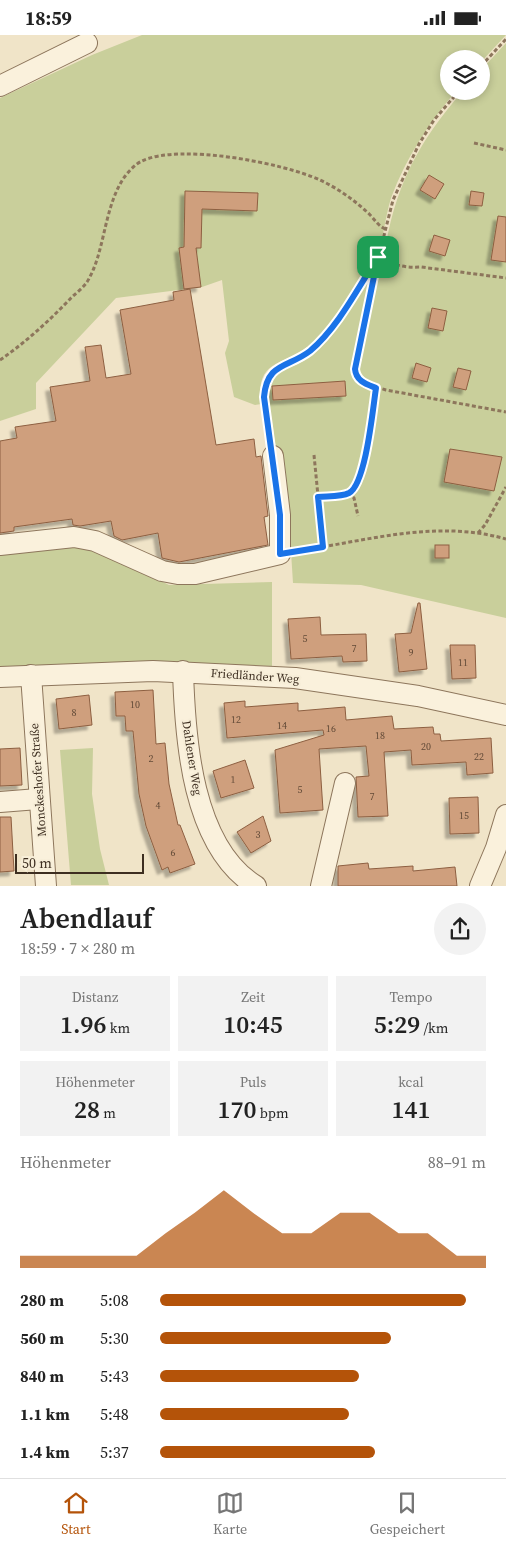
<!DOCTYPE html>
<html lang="de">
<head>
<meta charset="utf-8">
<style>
  :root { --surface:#fff; --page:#f2f2f2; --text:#222; --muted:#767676; --line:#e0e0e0; --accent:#b45309 }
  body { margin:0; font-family:"Source Serif 4",serif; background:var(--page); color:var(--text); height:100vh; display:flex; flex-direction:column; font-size:19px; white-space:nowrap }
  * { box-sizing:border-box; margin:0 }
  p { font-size:16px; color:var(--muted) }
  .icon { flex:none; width:28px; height:28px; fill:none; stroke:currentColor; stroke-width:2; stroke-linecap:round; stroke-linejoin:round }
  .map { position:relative; height:851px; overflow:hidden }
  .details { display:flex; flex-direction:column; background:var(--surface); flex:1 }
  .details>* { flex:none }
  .fabs { position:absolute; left:440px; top:15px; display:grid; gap:10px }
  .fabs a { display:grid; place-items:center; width:50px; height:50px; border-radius:50%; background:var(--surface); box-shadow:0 2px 8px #0003; font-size:25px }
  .scale { position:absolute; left:15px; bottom:12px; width:129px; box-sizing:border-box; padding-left:5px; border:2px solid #3d2e20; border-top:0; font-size:14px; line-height:18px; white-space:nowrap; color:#3d2e20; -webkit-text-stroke:4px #f7eed8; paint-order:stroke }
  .pin { position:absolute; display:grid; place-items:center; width:42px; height:42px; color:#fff; margin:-21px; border-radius:10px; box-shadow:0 2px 8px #0006 }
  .round { display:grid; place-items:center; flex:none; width:52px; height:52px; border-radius:26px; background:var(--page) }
  .headline { display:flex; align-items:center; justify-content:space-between; height:85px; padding:0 20px }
  h1 { font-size:28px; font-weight:600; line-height:38px }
  .metrics { display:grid; grid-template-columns:repeat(3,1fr); gap:8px; height:85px; padding:5px 20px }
  .metrics div { display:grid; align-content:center; border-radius:0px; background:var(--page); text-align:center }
  .metrics b { font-size:25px; font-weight:600 }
  .metrics small { font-size:14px; font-weight:400 }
  .metrics p { font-size:14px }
  .chart { height:140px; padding:10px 20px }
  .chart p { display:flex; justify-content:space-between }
  .chart svg { width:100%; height:90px; margin-top:5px; fill:var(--accent); opacity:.7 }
  ul { padding:0 20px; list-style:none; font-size:16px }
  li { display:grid; grid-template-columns:80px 60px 1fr; align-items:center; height:38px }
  li i { height:12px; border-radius:6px; background:var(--accent) }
  .status { display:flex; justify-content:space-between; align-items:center; height:35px; padding:0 25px; background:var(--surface); direction:ltr }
  .status svg { height:14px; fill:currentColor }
  .tab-bar { display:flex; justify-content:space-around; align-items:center; height:70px; border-top:1px solid var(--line); background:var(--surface); font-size:14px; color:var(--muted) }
  .tab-bar a { display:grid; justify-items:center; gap:2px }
  .tab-bar .active { color:var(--accent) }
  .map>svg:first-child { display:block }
  .green { fill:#c9cf9b }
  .building { fill:#cf9f7d; stroke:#8d5f41; filter:url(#shadow) }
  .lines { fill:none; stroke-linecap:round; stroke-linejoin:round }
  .minor-casing { stroke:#8d765c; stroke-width:22 }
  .path { stroke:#8d765c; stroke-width:3; stroke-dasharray:4 2.5; stroke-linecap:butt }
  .minor { stroke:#faf1dc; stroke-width:20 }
  .route-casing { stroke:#fff; stroke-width:10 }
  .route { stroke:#1a73e8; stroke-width:6 }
  .labels { text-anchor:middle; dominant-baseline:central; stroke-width:4.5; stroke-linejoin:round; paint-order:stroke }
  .number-label { font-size:10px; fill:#624a37 }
  .street-label { font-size:12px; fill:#3d2e20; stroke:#f7eed8 }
</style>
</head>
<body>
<div class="status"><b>18:59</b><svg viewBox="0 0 49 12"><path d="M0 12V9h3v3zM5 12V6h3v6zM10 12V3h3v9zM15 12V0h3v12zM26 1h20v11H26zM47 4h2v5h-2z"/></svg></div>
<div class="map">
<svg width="506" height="851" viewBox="0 0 506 851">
  <defs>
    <filter id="shadow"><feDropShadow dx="-4.5" dy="4.5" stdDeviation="1" flood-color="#0004"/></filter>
  </defs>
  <rect width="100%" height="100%" fill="#f0e4c8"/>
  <g class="green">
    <path d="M142,0h364l-25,27v-3h-32v32h7c-28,33 -50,67 -65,107 -6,19 -7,42 -16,59 -10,18 -23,34 -34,51 -8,14 -22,31 -35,40 -24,18 -51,12 -45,56l-6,1 -21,-8 -9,-44 4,-12 -7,-61 -20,7 -86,11 -80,85v26l-36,12v-323l92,-43z"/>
    <path d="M506,8v575l-145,-33 -68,-2 -2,-31 -22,-150c-1,-40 24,-28 44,-49 10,-10 21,-20 29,-32 15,-20 21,-38 41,-55 8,-71 32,-121 80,-175h18v-21z"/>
    <path d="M79,511l39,14 51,25 103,-3v84l-124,-4 -148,5v-114z"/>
    <path d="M93,713l-1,46 8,55 9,36h-38l-11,-135z"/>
  </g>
  <g class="building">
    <path d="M429,140l15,9 -9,15 -15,-9z"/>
    <path d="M185,156l73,2 -1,18 -55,-2 -1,39h-5l5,39 -17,2 -5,-41 5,-1z"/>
    <path d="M471,156l13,2 -2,13 -13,-1z"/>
    <path d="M498,181l8,1v45l-15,-2z"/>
    <path d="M434,200l16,5 -5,16 -16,-5z"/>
    <path d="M190,254l26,156 38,-6 2,18 5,-1 7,60 -4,1 4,28 -89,17 -17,-4 -4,-25 -36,7 -8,-4 -3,-15 -31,5 -7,-1 -1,-6 -58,8v4l-14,2v-92l17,-3 -2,-11 41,-6 -6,-34 40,-6 -5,-34 16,-2 5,33 25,-4 -11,-64 54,-10 -1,-8z"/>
    <path d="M432,273l15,3 -4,20 -15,-3z"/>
    <path d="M416,328l15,5 -4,14 -15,-4z"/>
    <path d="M458,333l13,3 -5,19 -13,-3z"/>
    <path d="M345,346l1,15 -73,4 -1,-14z"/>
    <path d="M450,414l52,8 -8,34 -50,-9z"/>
    <rect x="435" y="510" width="14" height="13"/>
    <path d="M418,568h2l7,66 -28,3 -4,-38 16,-1z"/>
    <path d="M320,582l1,18 45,-1 1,27 -24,1 -1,-6 -51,3 -3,-40z"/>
    <path d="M450,610h25l1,33 -24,1z"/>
    <path d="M153,655l3,54 9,-1 4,41 9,41h2l15,39 -25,9 -2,-6 -6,3 -16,-44 -7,-32 -6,-63h-7l-1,-15h-9l-1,-24z"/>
    <path d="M89,660l3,30 -33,4 -3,-30z"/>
    <path d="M245,666v6l53,-4v8l47,-4 1,13 46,-4 2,13 39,-2 1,7h6l1,7 50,-3 2,35 -26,2 -1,-13 -54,3 -1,-15 -27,2 4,64 -30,1 -2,-40 13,-1 -3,-30 -47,3 4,61 -43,3 -5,-63 49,-15 -1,-5 -96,8 -3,-35z"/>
    <path d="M20,713l2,37 -22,1v-37z"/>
    <path d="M245,725l9,28 -33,10 -8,-27z"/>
    <path d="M478,762l1,36 -29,1 -1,-36z"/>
    <path d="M263,781l8,25 -20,12 -14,-21z"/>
    <path d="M0,782h11l3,54 -14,1z"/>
    <path d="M368,828l1,6 44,-3v5l42,-4 2,19h-119v-20z"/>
  </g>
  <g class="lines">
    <defs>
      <g id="minor">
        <path d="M0,51l87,-43"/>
        <path d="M0,510l74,-8 21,4 67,30 16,3h17l85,-20v-39l-7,-59"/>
        <path d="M183,636c2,68 9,176 73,215"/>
        <path d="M31,640l15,211"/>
        <path d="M0,642l153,-6 142,7 123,18 88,19"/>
        <path d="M0,767l38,-3"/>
        <path d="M321,851l24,-103"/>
        <path d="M480,851l16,-38 10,-33"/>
      </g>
    </defs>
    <use href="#minor" class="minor-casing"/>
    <g class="path">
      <path d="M481,31l25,-27"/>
      <path d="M459,56l-25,29 -15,24 -26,56 -21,83 -16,93 14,9 16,5 120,22"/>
      <path d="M474,108l32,7"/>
      <path d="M378,222c14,8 27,11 43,10l85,11"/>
      <path d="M0,325c26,-18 49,-39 71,-62 5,-5 12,-10 16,-16 18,-29 16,-71 36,-103 5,-7 12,-15 19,-18 38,-18 141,2 178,19 17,8 33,19 47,32 7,6 10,13 18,17"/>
      <path d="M270,403c-2,-17 -10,-41 -3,-57 8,-18 29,-19 43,-31 28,-24 46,-59 66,-90"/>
      <path d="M314,420l9,92"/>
      <path d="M348,458l6,5 4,18"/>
      <path d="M318,462c9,-1 23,0 31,-4 17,-9 24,-86 27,-105"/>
      <path d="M478,498l7,-8 21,-38"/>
      <path d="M297,516c70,-10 139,-32 209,-12"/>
    </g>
    <use href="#minor" class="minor"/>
  </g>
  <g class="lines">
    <defs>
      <path id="route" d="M378,222l-23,112c1,12 11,15 21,19 -3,19 -10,96 -27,105 -8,4 -22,3 -31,4l5,50 -43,7v-39l-16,-118c3,-35 24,-29 46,-46 29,-25 47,-62 68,-94z"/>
    </defs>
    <use href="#route" class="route-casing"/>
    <use href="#route" class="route"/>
  </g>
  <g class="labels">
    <g class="number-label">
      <text x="305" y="603">5</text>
      <text x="354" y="613">7</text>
      <text x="411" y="617">9</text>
      <text x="463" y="627">11</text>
      <text x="135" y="669">10</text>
      <text x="74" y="677">8</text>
      <text x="236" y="684">12</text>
      <text x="282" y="690">14</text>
      <text x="331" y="693">16</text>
      <text x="380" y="700">18</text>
      <text x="426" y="711">20</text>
      <text x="479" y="721">22</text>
      <text x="151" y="723">2</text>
      <text x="233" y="744">1</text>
      <text x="300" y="754">5</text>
      <text x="372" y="761">7</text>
      <text x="158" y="770">4</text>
      <text x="464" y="780">15</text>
      <text x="258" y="799">3</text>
      <text x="173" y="817">6</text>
    </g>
    <g class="street-label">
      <text transform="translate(255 641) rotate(4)">Friedländer Weg</text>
      <text transform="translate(192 723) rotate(81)">Dahlener Weg</text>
      <text transform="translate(38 745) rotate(-94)">Monckeshofer Straße</text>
    </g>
  </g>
</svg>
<div class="fabs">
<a><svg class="icon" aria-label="layers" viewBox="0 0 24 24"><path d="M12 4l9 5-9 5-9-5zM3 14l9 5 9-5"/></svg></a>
</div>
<div class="scale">50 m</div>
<div class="pin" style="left:378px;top:222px;background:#1e9e55"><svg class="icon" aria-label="arrive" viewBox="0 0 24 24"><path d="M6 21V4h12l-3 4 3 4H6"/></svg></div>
</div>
<section class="details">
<div class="headline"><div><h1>Abendlauf</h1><p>18:59 · 7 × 280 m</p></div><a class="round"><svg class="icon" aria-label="share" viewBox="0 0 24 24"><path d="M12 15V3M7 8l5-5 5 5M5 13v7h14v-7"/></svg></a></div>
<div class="metrics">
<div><p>Distanz</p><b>1.96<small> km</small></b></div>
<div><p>Zeit</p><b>10:45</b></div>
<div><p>Tempo</p><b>5:29<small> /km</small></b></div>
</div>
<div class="metrics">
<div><p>Höhenmeter</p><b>28<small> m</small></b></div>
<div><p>Puls</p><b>170<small> bpm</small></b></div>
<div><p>kcal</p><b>141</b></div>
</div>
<div class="chart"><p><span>Höhenmeter</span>88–91 m</p>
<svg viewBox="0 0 160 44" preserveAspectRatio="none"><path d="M0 44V38L10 38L20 38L30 38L40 38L50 27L60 17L70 6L80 17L90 27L100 27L110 17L120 17L130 27L140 27L150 38L160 38V44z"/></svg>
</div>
<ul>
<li><b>280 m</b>5:08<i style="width:94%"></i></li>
<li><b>560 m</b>5:30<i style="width:71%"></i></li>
<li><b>840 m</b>5:43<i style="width:61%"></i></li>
<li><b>1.1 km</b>5:48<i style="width:58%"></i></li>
<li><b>1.4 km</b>5:37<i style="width:66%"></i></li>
</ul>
</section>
<nav class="tab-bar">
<a class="active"><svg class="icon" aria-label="home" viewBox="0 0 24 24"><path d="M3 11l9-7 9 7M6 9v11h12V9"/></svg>Start</a>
<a><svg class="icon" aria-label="map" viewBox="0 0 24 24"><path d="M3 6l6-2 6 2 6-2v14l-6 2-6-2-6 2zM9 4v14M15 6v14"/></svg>Karte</a>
<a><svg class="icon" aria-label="saved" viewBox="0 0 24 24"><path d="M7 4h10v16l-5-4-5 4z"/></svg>Gespeichert</a>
</nav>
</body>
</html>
